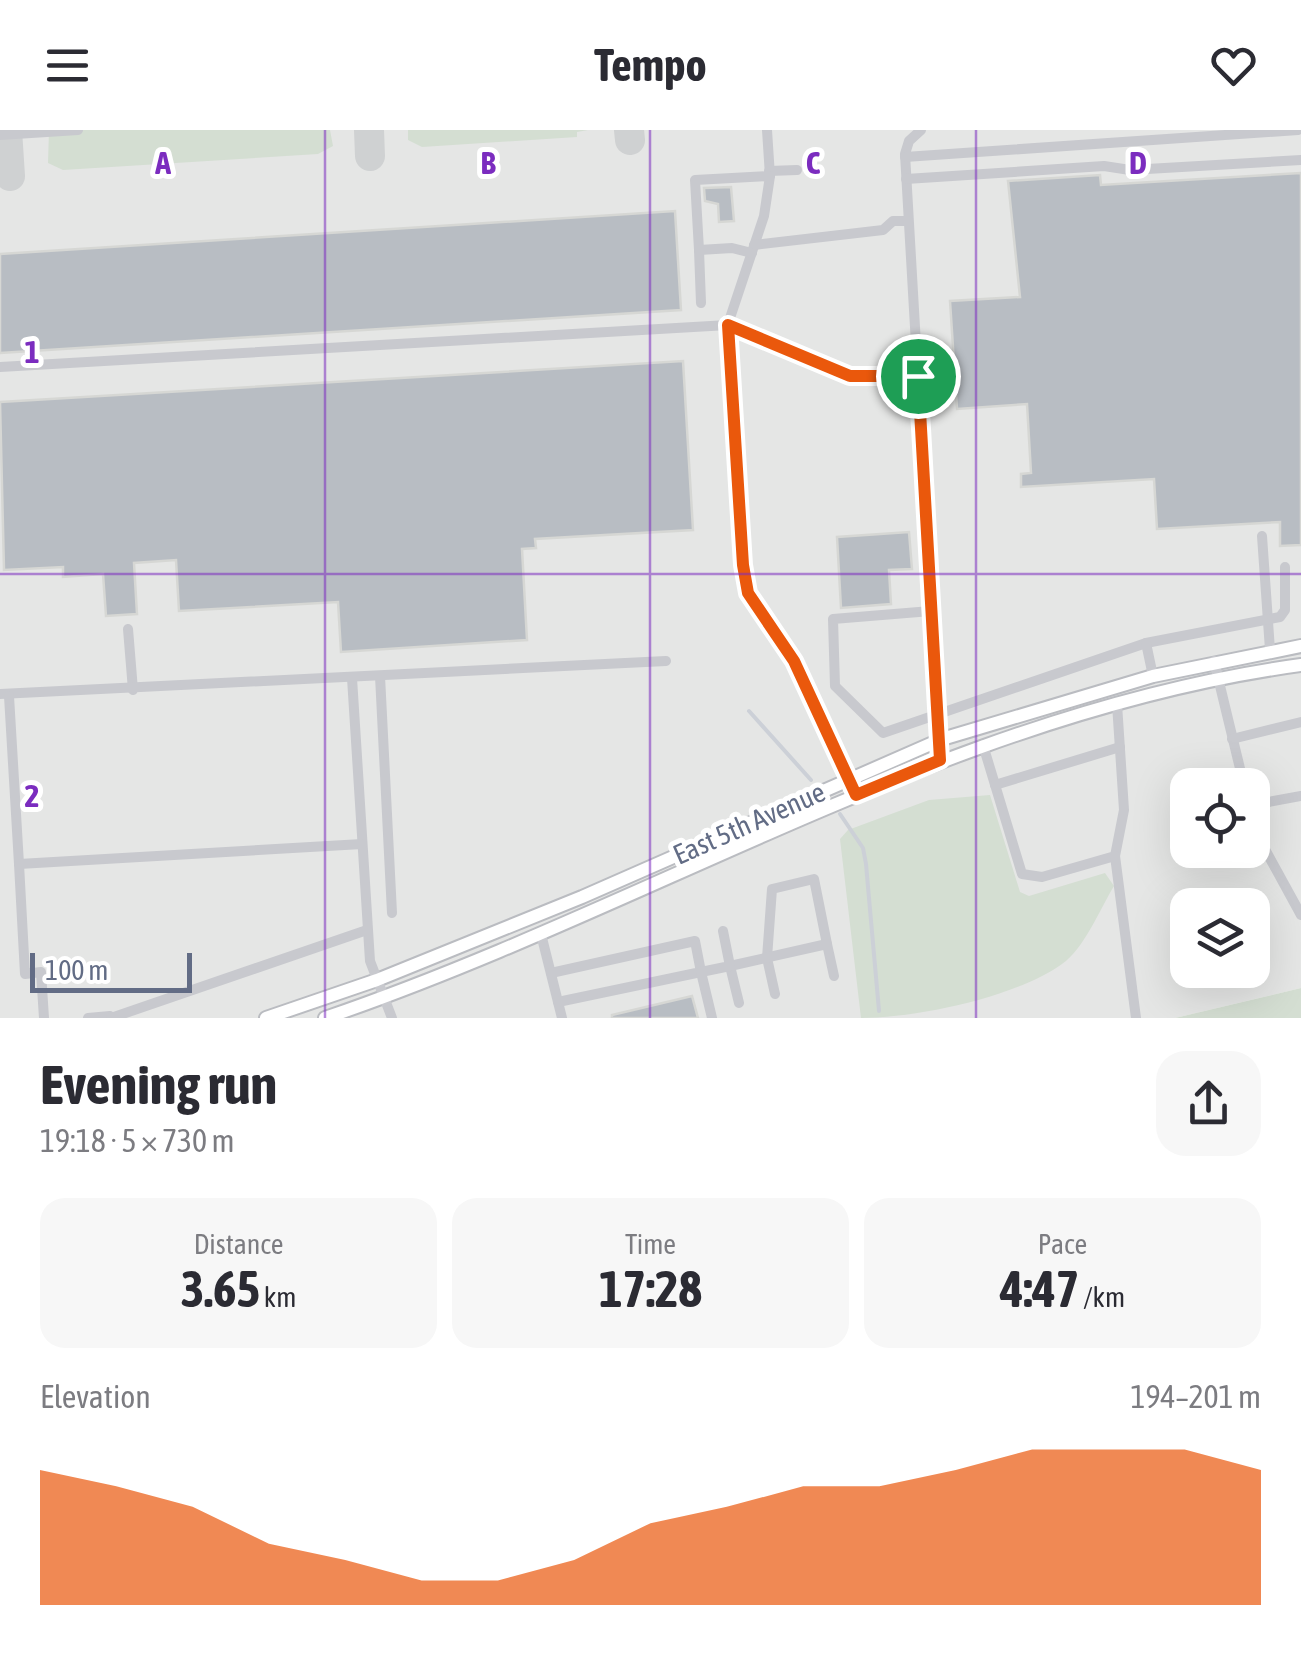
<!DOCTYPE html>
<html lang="en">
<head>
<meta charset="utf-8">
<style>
  :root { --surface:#fff; --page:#f7f7f7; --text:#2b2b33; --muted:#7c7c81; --accent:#ea580c }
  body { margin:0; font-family:"Asap Condensed",sans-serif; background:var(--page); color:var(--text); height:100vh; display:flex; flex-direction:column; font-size:38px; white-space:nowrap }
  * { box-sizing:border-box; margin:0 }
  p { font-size:32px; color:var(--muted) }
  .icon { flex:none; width:55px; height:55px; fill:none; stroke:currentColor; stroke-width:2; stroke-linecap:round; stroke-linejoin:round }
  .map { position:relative; height:888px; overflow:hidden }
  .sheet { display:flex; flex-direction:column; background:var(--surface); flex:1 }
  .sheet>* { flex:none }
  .tools { position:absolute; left:1170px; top:638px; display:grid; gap:20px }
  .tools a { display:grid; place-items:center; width:100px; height:100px; border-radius:20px; background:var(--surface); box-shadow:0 10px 40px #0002; font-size:50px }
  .scale { position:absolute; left:30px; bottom:25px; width:162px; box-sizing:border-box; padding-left:10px; border:5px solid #626c85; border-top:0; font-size:28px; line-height:35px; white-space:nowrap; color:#626c85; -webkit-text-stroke:8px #fff; paint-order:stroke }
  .pin { position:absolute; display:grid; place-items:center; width:85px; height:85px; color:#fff; margin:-42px; border:5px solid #fff; border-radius:50%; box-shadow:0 2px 10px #0007 }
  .round { display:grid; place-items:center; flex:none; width:105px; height:105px; border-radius:30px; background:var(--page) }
  .summary { display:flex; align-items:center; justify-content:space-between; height:170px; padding:0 40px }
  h1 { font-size:55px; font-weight:700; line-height:75px }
  .metrics { display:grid; grid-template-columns:repeat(3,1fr); gap:15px; height:170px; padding:10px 40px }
  .metrics div { display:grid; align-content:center; border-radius:25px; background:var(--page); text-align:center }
  .metrics b { font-size:50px; font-weight:700 }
  .metrics small { font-size:28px; font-weight:400 }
  .metrics p { font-size:28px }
  .chart { height:280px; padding:20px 40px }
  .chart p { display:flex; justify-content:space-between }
  .chart svg { width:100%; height:180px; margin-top:10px; fill:var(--accent); opacity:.7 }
  header { display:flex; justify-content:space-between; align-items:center; height:130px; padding:0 40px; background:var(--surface); font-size:45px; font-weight:700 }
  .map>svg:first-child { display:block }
  .built { fill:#e5e6e5; fill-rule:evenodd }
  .green { fill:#d4ded2 }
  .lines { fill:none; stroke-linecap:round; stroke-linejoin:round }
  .stream { stroke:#ccd0d7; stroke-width:4 }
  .taxiway { stroke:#cfd1d2; stroke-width:30 }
  .building { fill:#b8bdc3; stroke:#d6d7d4; stroke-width:2.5 }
  .major-casing { stroke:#babcc1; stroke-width:16 }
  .minor { stroke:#c8c9ce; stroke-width:10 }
  .major { stroke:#fff; stroke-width:12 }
  .route-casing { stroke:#fff; stroke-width:20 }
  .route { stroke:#ea580c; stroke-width:12 }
  .grid { fill:none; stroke:#7b2cbf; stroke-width:2.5; stroke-opacity:0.55 }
  .labels { text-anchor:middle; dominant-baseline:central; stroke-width:10; stroke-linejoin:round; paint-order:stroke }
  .street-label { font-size:28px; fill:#626c85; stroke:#fff }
  .grid-label { font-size:32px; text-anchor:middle; font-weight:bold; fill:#7b2cbf; stroke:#fff; stroke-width:10; stroke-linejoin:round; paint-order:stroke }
</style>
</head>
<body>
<header><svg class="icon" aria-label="menu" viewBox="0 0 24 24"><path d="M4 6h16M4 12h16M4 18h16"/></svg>Tempo<svg class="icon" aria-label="heart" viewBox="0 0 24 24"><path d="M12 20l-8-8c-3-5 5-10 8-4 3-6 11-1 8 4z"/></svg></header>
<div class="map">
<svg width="1301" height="888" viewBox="0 0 1301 888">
  <rect width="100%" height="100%" fill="#f5f6f2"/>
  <path class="built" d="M0,0h1301v858l-126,30h-1175zM1188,655h64v65h-64zM1188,775h64v65h-64z"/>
  <g class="green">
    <path d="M49,0h281l3,16 -15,8 -255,16 -15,-7z"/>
    <path d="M408,0h180l-11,2v5l-155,10 -14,-7z"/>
    <path d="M990,665l30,97 9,4 76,-23 9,13c-14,23 -30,63 -52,78 -46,33 -145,54 -201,54l-21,-179 8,-9 81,-30z"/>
    <path d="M1301,858v30h-126z"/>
  </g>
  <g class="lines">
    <g class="stream">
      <path d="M749,581l62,69"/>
      <path d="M840,684l23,34 3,16 13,147"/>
    </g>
    <g class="taxiway">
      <path d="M7,0l3,46"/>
      <path d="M369,0l1,26"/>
      <path d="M629,0l1,10"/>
    </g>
  </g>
  <g class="building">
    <path d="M1301,43v372l-21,1v-24l-123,7 -3,-50 -133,8v-13l10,-1 -4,-69 -70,5 -7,-108 70,-4 -12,-116 92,-6 1,10z"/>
    <path d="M731,57l3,34 -15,1 -1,-18 -13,-3 -1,-13z"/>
    <path d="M675,81l6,99 -681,43v-99z"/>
    <path d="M683,231l10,169 -158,9 1,9 -14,1 5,91 -186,12 -3,-50 -159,9 -3,-51 -42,3 3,51 -31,2 -3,-42 -40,3v-10l-59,3 -4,-168z"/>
    <path d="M909,402l3,37 -23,1 2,34 -50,4 -4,-71z"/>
    <path d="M692,866l6,22h-86v-3z"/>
  </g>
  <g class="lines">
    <defs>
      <g id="major">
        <path d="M266,888l111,-38 205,-83 360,-158 211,-63 148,-30"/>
        <path d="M325,888c328,-112 628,-306 976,-353"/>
      </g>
    </defs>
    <use href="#major" class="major-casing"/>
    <g class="minor">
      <path d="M767,0l3,46 -6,40 -38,114 17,235 6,28 45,68 62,134"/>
      <path d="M921,0l-12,11 -4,13 35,606"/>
      <path d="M0,5l78,-5"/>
      <path d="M905,27l393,-27"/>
      <path d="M769,41l28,-1"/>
      <path d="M906,49l198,-13 26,4 171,-10"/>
      <path d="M754,115l129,-15 10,-9h15"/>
      <path d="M699,120l-4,-70 75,-4"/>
      <path d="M701,173l-2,-53 33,-2 20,5"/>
      <path d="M0,237l728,-42 121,51h68"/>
      <path d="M1262,406l8,114"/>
      <path d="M931,481l-98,8 2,67 48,47 263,-90 134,-26 5,-7v-43"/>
      <path d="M128,499l5,61"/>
      <path d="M1146,513l7,33"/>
      <path d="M1214,531l30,124"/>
      <path d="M380,546l12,237"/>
      <path d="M352,548l18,283 22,57"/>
      <path d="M0,564l666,-33"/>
      <path d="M9,566l10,168"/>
      <path d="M1232,609l69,-17"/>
      <path d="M983,615l39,129 20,3 73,-21 9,-46 -7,-106"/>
      <path d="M995,655l125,-38"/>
      <path d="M1252,675l49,-9"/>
      <path d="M1252,684l9,28 40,73"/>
      <path d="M1115,726l21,162"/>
      <path d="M541,804l21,84"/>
      <path d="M551,843l144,-32 6,31 -143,30"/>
      <path d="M775,864l-8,-36 5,-69 42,-10 13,65"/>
      <path d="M739,873l-9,-37 97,-22 7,32"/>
      <path d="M44,888l-3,-46 -16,2 -6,-110 343,-20"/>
      <path d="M88,888l22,-2"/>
      <path d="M111,888l256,-88"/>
      <path d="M712,888l-11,-46 29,-6 -7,-35"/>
    </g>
    <use href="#major" class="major"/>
  </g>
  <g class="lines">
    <defs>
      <path id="route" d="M728,195l122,51h68l22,384 -84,35 -62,-134 -46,-68 -5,-28z"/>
    </defs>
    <use href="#route" class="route-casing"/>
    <use href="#route" class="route"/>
  </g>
  <path class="grid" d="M325,0v888M650,0v888M976,0v888M0,444h1301"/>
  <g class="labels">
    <g class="street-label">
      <text transform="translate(749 693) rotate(-24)">East 5th Avenue</text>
    </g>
  </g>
  <g class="grid-label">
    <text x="163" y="44">A</text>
    <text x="488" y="44">B</text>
    <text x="813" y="44">C</text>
    <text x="1138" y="44">D</text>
    <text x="32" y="233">1</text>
    <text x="32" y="677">2</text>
  </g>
</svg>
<div class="tools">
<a><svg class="icon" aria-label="locate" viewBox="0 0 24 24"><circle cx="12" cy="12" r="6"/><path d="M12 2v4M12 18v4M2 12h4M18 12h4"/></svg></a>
<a><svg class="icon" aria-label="layers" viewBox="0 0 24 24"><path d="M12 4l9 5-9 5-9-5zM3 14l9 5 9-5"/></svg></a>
</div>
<div class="scale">100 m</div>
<div class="pin" style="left:918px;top:246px;background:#1e9e55"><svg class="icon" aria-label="arrive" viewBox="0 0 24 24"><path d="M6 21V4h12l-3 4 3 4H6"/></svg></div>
</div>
<section class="sheet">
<div class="summary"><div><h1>Evening run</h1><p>19:18 · 5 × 730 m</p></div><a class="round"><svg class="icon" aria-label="share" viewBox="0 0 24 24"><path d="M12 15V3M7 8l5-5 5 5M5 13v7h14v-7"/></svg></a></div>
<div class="metrics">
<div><p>Distance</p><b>3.65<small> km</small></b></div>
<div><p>Time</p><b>17:28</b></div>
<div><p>Pace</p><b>4:47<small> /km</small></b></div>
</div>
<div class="chart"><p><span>Elevation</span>194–201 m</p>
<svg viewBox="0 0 160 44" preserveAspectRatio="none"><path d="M0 44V11L10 15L20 20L30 29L40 33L50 38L60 38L70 33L80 24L90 20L100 15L110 15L120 11L130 6L140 6L150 6L160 11V44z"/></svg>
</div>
</section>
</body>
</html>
